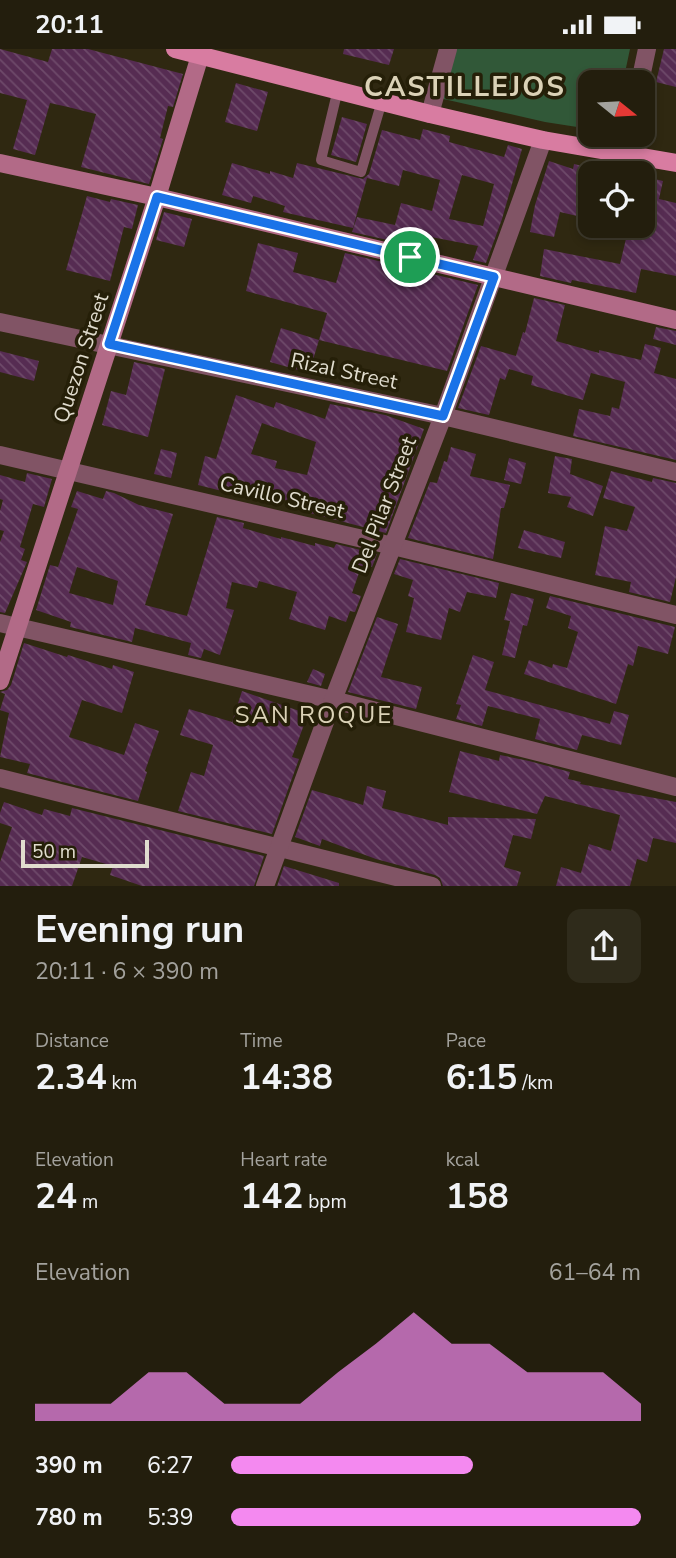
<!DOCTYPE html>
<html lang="en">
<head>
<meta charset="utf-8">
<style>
  :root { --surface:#231e0d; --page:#2f2b1b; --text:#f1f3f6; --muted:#a3a29d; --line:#403c2e; --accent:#f489f0 }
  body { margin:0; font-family:"Nunito Sans",sans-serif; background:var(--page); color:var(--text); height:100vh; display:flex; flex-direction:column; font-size:26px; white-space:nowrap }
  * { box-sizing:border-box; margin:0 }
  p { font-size:23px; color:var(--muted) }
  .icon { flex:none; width:38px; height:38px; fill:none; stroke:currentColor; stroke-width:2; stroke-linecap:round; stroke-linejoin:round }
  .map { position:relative; height:837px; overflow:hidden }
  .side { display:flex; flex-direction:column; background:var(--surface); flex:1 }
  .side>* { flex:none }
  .needle { width:46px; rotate:108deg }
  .controls { position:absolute; left:578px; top:21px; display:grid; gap:14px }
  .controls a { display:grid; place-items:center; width:77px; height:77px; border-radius:14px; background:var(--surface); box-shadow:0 4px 10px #0003,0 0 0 2px var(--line); font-size:35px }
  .scale { position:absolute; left:21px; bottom:18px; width:128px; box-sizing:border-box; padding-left:7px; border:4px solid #e0dcce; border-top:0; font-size:19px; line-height:24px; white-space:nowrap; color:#e0dcce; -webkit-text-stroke:5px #251f08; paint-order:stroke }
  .pin { position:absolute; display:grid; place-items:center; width:60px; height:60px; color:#fff; margin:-30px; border:4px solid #fff; border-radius:50%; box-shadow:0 2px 7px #0007 }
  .round { display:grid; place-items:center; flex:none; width:74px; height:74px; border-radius:14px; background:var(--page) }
  .head { display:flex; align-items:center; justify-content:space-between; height:119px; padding:0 35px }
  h1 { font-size:38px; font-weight:700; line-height:52px }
  .figures { display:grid; grid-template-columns:repeat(3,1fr); gap:10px; height:119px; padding:7px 35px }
  .figures div { display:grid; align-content:center }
  .figures b { font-size:35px; font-weight:700 }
  .figures small { font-size:19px; font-weight:400 }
  .figures p { font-size:19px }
  .chart { height:196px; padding:14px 35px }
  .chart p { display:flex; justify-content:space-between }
  .chart svg { width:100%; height:126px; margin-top:7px; fill:var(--accent); opacity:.7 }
  ul { padding:0 35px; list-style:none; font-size:23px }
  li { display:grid; grid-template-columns:112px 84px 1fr; align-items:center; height:52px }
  li i { height:18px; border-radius:9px; background:var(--accent) }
  .status { display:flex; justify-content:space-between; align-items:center; height:49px; padding:0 35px; background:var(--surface); direction:ltr }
  .status svg { height:19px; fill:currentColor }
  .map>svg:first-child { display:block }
  .park { fill:#315838 }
  .building { fill:url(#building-back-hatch); fill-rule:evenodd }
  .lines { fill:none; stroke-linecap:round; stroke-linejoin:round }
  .lane { stroke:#815465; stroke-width:10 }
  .street { stroke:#815465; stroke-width:18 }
  .secondary { stroke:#b26a87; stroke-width:18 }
  .primary { stroke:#d87ca1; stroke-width:18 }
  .route-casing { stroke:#fff; stroke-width:14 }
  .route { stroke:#1a73e8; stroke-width:9 }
  .labels { text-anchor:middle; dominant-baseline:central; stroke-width:7; stroke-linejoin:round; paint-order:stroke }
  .street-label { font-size:21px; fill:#e0dcce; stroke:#251f08 }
  .quarter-label { font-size:24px; letter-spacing:2px; fill:#dbd2b7; stroke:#251f08 }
  .district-label { font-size:28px; font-weight:bold; letter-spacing:2px; fill:#dbd2b7; stroke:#251f08 }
</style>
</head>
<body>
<div class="status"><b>20:11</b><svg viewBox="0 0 49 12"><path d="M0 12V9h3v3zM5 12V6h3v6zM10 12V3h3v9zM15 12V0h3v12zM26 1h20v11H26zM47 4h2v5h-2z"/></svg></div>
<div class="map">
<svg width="676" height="837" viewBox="0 0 676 837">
  <defs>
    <pattern id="building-back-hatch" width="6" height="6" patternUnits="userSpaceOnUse" patternTransform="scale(1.75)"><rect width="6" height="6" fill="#562c52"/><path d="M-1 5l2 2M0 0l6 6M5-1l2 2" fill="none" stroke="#6e4a6a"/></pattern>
  </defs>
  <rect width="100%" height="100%" fill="#2f2811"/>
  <path class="park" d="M451,0h179l-7,33h-33v47l-45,-7 -106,-24z"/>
  <g class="building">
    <path d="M0,0l48,13 4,-13h36l95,25 -10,33 -5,-1 -8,32 3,1 -14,45 -68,-17 15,-53 -28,-7 -18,-4 -15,52 -22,-6 14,-49 -27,-7z"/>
    <path d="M344,0h50l-5,16 -46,-11z"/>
    <path d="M664,0h12v38l-20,-5z"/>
    <path d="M236,34l32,9 -11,39 -32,-9z"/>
    <path d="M342,68l25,7 -11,38 -25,-7z"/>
    <path d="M423,80l27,7 -1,6 55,15 4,-12 14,4 -20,70 -16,44 -13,-3 5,-14 -52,-10 -3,12 -71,-16 5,-15 38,8 6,-22 31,8 8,-31 -37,-10 -4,16 -32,-8 -14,50 -70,-16 2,-6 -32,-10 -2,7 -29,-8 10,-32 38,11v-3l23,7 4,-15 66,16 6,-5 13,-44 38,10zM462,126l32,9 -11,42 -34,-7z"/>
    <path d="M549,112l24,8 1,-5 16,4v51l-30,-7 -6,25 -24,-5 5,-27z"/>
    <path d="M642,127l21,5 -4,18 17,4v73l-35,-7 -5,24 -64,-13 -1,3 -31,-7 4,-27 76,15 9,-38h13z"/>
    <path d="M87,147l23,6 1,-3 27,6 -6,24 -8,-2 -14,54 -44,-11z"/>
    <path d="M164,163l28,7 -8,28 -28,-7z"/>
    <path d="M258,194l40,10 -5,19 43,11 9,-30 133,32 -31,86 -128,-31 8,-27 -81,-22z"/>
    <path d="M534,249l31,7 -9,36 43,12v-3l42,10 4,-16 16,4 -7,25 22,6v81l-103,-24 6,-27 31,7 2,-9 7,2 6,-27 -34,-9 -8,27 -52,-15 2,-9 -24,-7 -4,11 -5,-2 -11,37 -31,-7 23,-62 35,10 7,-24 2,1z"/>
    <path d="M656,278l20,4v14l-23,-6z"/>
    <path d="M281,279l38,12 -10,33 -39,-11z"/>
    <path d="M0,302l39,10 -5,20 -34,-9z"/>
    <path d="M134,313l31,7 -17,68 -46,-12 9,-34 15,4z"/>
    <path d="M236,346l38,13 2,-6 49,17 5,-15 55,11 39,14 -38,104 -84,-22 1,-7 -36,-8 -1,6 -68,-17 7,-29 11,3zM262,374l54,19 -9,33 -32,-7 2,-7 -26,-7z"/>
    <path d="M451,398l25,7 -6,22 40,9 -6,23h-3l-8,51 -85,-21 22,-56 7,1 7,-22 3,1z"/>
    <path d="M161,400l16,4 -6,25 -17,-4z"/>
    <path d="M555,407l17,3 -2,15 33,12 -10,30 -26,-9 4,-10 -23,-4z"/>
    <path d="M509,409l17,5 -5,21 -17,-4z"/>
    <path d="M611,422l41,11 1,-4 23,5v94l-6,25 -41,-10 2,-10 -36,-7 10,-49 22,5 8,-24 -32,-9z"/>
    <path d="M27,424l25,6 -8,28 -11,-3 -13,43 5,2 -4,11 6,2 -22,51 -5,-1v-70l4,-11 -4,-1v-19l3,-11 -3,-1v-24l25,7z"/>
    <path d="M77,442l26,8 3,-8 8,2 25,12 34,9 -28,91 42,11 30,-99 27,6 -1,5 38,11v-2l34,9v-3l19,5 2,-4 41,10 -5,13 -4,-1 -1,3 -6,-2 -9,26 9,3 -6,16 -5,-1 -4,11 -17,-6 -4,14 -36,-11 8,-27 -38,-11 -2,7 -25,-6 -6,26 8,2 -14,45 -16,-6 -3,9 -13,-3 3,-12 -56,-15 -3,14 -62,-15 1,-5 -35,-12 14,-45 8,2 20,-58 -7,-2zM77,518l41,14 -5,24 -44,-12z"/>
    <path d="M524,481l41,12 -4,16 -43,-10z"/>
    <path d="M400,510l99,24 -3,15 -29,-6 -7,20 -11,-4 -8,32 -35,-8 8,-34 -6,-2 5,-16 -19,-6z"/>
    <path d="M511,544l23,6 -7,27 -4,-1 -8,33 -13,-3 8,-34 -6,-1z"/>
    <path d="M550,547l125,31 -7,27 -30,-8 -5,20 -5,-2 -12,40 -92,-30 5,-14 23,8 1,-4 14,4 11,-36 -10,-4 3,-12 -25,-8z"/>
    <path d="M377,568l21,7 -17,53 41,10 -6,22 -68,-17z"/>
    <path d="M24,594l43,14 1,-2 44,14 1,-4 21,7 -12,41 -40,-13 -13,37 55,18 11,-32 24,8 -14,40 2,1 -9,29 -111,-28 3,-9 -30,-7 9,-44 -9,-3 5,-16 -5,-2 7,-2 4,-5z"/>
    <path d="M473,606l21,7 -9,28 125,34 4,-13 15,4 -8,30 -39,-10 -5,15 -42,-11 5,-20 -52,-13 -6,20 -26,-7 5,-14 -5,-1z"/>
    <path d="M313,620l12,5 -4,12 -14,-4z"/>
    <path d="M242,642l66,23 -16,43 7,2 -27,75 -94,-23 13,-39 13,4 9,-31 -33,-10 9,-26 43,13z"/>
    <path d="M460,702l39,10 1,-6 29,6 41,11 -2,7 13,3 -1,2 96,18v41l-23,-5 -6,24 -10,-3 -7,27h-74l5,-19 20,6 8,-29 22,7 9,-36 -75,-19 -8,18 -88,-22z"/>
    <path d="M367,737l19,5 -4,17 66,17v-8l88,2 -5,20 -18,-4 -9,32 17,5 -4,14h-74l-3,-8 -5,-3 -59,-16 -54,-20 -2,7 -25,-9 17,-47 51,15z"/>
    <path d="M4,753l38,13 2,-6 26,7 2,-8 192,48 -10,30h-112l-32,-11 3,-9 -31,-9 -10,29h-72v-24l12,-35 -12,-4v-10z"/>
    <path d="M284,817l55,17v3h-62z"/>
  </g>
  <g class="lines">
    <path class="lane" d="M338,40l-17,71 40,12 21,-71"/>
    <g class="street">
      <path d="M640,33l7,-33"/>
      <path d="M430,65l18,-65"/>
      <path d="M623,105l6,-19"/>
      <path d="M0,273l443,94 233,56"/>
      <path d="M0,406l393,91 283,69"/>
      <path d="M0,574l333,77 343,87"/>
      <path d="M0,729l432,108"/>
      <path d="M265,837l68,-186 110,-284 100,-276"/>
    </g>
    <g class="secondary">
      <path d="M0,114l157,34 519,123"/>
      <path d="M0,632l157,-484 45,-148"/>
    </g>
    <path class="primary" d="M175,0l255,65 113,26 133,23"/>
  </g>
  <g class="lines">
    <defs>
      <path id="route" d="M157,148l337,80 -51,139 -334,-72z"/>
    </defs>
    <use href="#route" class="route-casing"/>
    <use href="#route" class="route"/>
  </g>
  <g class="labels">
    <g class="street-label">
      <text transform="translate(81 309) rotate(-72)">Quezon Street</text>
      <text transform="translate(344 322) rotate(12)">Rizal Street</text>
      <text transform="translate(282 448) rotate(13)">Cavillo Street</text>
      <text transform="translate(384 456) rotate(-69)">Del Pilar Street</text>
    </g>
    <g class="quarter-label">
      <text x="314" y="666">SAN ROQUE</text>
    </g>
    <g class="district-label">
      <text x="465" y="38">CASTILLEJOS</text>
    </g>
  </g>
</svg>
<div class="controls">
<a><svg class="needle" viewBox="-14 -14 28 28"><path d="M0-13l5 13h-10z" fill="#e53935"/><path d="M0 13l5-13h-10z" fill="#a3a29d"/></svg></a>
<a><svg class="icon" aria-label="locate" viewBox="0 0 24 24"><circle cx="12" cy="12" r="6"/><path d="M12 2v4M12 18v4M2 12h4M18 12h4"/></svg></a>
</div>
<div class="scale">50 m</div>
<div class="pin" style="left:410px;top:208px;background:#1e9e55"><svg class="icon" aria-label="arrive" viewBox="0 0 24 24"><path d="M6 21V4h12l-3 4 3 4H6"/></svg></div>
</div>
<section class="side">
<div class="head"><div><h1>Evening run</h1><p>20:11 · 6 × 390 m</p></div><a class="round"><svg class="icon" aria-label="share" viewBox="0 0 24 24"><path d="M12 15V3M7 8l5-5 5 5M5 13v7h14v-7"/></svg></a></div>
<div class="figures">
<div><p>Distance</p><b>2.34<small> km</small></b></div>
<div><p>Time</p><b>14:38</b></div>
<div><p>Pace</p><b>6:15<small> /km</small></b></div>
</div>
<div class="figures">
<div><p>Elevation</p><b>24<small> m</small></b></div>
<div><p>Heart rate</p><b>142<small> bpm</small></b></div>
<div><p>kcal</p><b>158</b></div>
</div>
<div class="chart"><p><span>Elevation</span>61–64 m</p>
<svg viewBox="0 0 160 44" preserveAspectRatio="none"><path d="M0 44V38L10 38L20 38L30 27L40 27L50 38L60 38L70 38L80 27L90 17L100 6L110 17L120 17L130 27L140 27L150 27L160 38V44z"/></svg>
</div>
<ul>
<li><b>390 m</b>6:27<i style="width:59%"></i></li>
<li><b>780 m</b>5:39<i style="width:100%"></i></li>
</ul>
</section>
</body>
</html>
